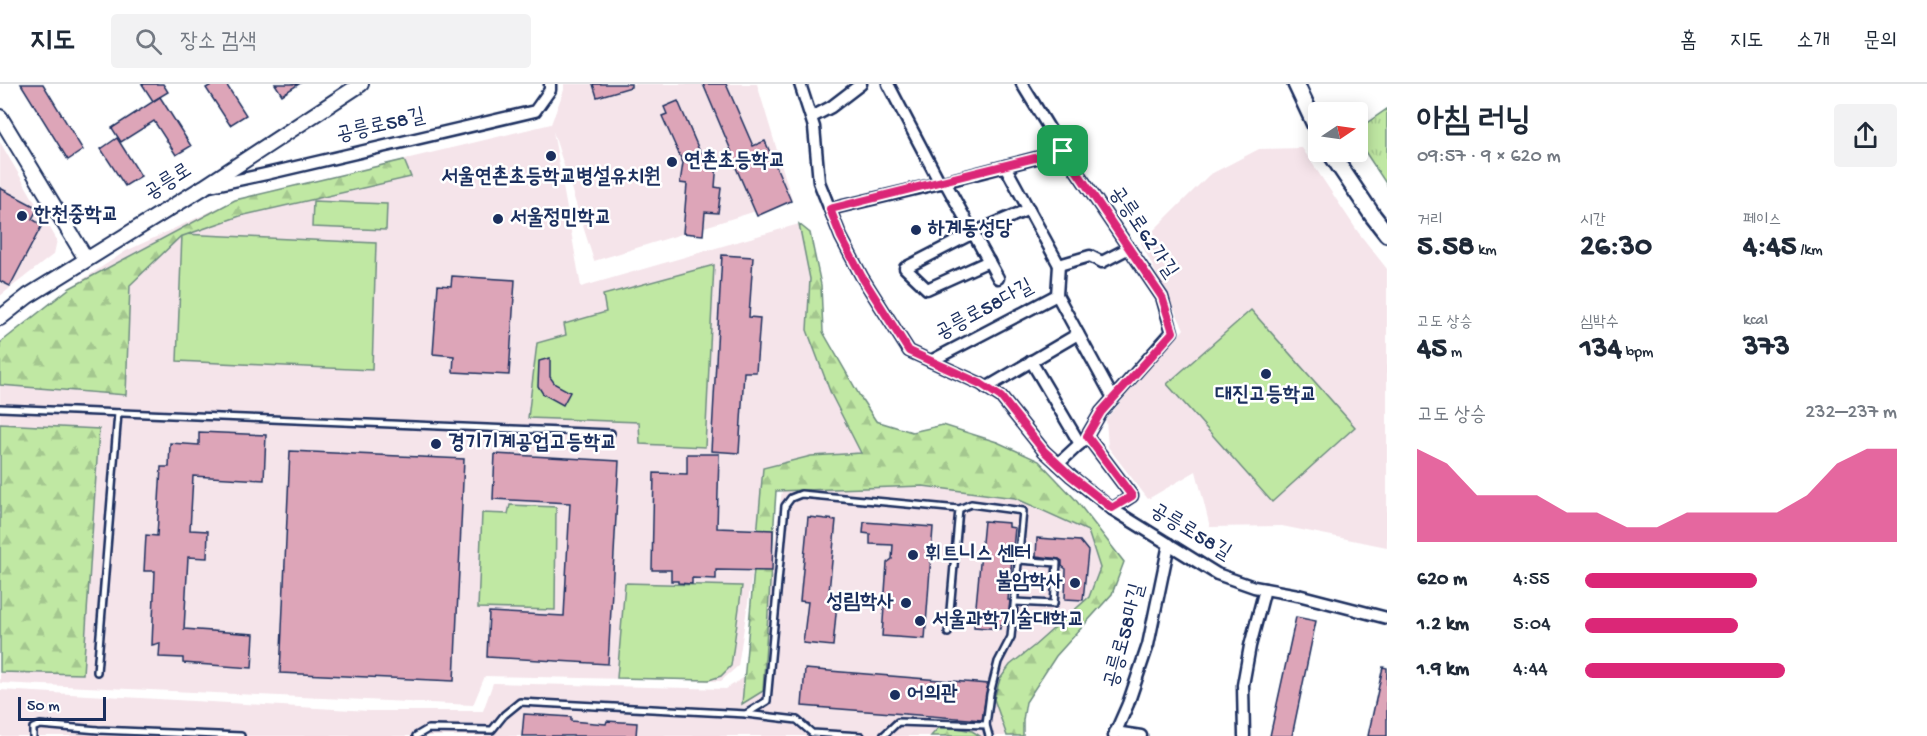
<!DOCTYPE html>
<html lang="ko">
<head>
<meta charset="utf-8">
<style>
  :root { --surface:#fff; --page:#f2f2f3; --text:#1f2937; --muted:#747a83; --line:#e0e1e3; --accent:#db2777 }
  body { margin:0; font-family:"Gochi Hand","Poor Story",sans-serif; background:var(--page); color:var(--text); height:100vh; display:flex; flex-direction:column; font-size:22px; white-space:nowrap }
  * { box-sizing:border-box; margin:0 }
  p { font-size:20px; color:var(--muted) }
  .icon { flex:none; width:33px; height:33px; fill:none; stroke:currentColor; stroke-width:2; stroke-linecap:round; stroke-linejoin:round }
  .map { position:relative; flex:1; overflow:hidden }
  .drawer { display:flex; flex-direction:column; background:var(--surface); width:540px }
  .drawer>* { flex:none }
  .needle { width:39px; rotate:77deg }
  .controls { position:absolute; left:1308px; top:18px; display:grid; gap:12px }
  .controls a { display:grid; place-items:center; width:60px; height:60px; border-radius:6px; background:var(--surface); box-shadow:0 3px 15px #0003; font-size:30px }
  .scale { position:absolute; left:18px; bottom:15px; width:88px; box-sizing:border-box; padding-left:6px; border:3px solid #1b2f5e; border-top:0; font-size:16px; line-height:21px; white-space:nowrap; color:#1b2f5e; -webkit-text-stroke:4px #fff; paint-order:stroke }
  .pin { position:absolute; display:grid; place-items:center; width:51px; height:51px; color:#fff; margin:-26px; border-radius:12px; box-shadow:0 3px 9px #0006 }
  .round { display:grid; place-items:center; flex:none; width:63px; height:63px; border-radius:6px; background:var(--page) }
  .summary { display:flex; align-items:center; justify-content:space-between; height:102px; padding:0 30px }
  h1 { font-size:33px; font-weight:800; line-height:45px }
  .figures { display:grid; grid-template-columns:repeat(3,1fr); gap:9px; height:102px; padding:6px 30px }
  .figures div { display:grid; align-content:center }
  .figures b { font-size:30px; font-weight:800 }
  .figures small { font-size:16px; font-weight:400 }
  .figures p { font-size:16px }
  .chart { height:168px; padding:12px 30px }
  .chart p { display:flex; justify-content:space-between }
  .chart svg { width:100%; height:108px; margin-top:6px; fill:var(--accent); opacity:.7 }
  ul { padding:0 30px; list-style:none; font-size:20px }
  li { display:grid; grid-template-columns:96px 72px 1fr; align-items:center; height:45px }
  li i { height:15px; border-radius:8px; background:var(--accent) }
  header { display:flex; align-items:center; gap:36px; box-sizing:border-box; height:84px; padding:0 30px; background:var(--surface); border-bottom:2px solid var(--line) }
  header strong { font-size:28px }
  nav { display:flex; gap:33px; margin-inline-start:auto; font-size:21px }
  .search { width:420px; height:54px; background:var(--page); display:flex; align-items:center; gap:15px; box-sizing:border-box; padding:0 21px; border-radius:6px; color:var(--muted); font-size:22px }
  main { display:flex; flex:1; min-height:0 }
  .map>svg:first-child { display:block }
  .built { fill:#f5e4ea }
  .green { fill:#c0e8a3; stroke:#6e8c80; stroke-width:1.5 }
  .forest { fill:url(#forest-firs); stroke:#6e8c80; stroke-width:1.5 }
  .park { fill:url(#park-tufts); stroke:#6e8c80; stroke-width:1.5 }
  .building { fill:#dda5b8; stroke:#1b2f5e; stroke-width:1.5 }
  .lines { fill:none; stroke-linecap:round; stroke-linejoin:round }
  .service-casing { stroke:#1b2f5e; stroke-width:10 }
  .minor-casing { stroke:#1b2f5e; stroke-width:15 }
  .tertiary-casing { stroke:#1b2f5e; stroke-width:18 }
  .secondary-casing { stroke:#1b2f5e; stroke-width:20 }
  .service { stroke:#fff; stroke-width:5 }
  .minor { stroke:#fff; stroke-width:10 }
  .tertiary { stroke:#fff; stroke-width:14 }
  .secondary { stroke:#fff; stroke-width:15 }
  .route-casing { stroke:#fff; stroke-width:12 }
  .route { stroke:#db2777; stroke-width:8 }
  .poi-dot { fill:#1b2f5e; stroke:#fff; stroke-width:2 }
  .labels { text-anchor:middle; dominant-baseline:central; stroke-width:5; stroke-linejoin:round; paint-order:stroke }
  .street-label { font-size:21px; fill:#1b2f5e; stroke:#fff }
  .poi-label { font-size:21px; font-weight:bold; fill:#1b2f5e; stroke:#fff; text-anchor:start }
</style>
</head>
<body>
<header>
<strong>지도</strong>
<div class="search"><svg class="icon" aria-label="search" viewBox="0 0 24 24"><circle cx="10" cy="10" r="6"/><path d="M15 15l6 6"/></svg>장소 검색</div>
<nav><a>홈</a><a>지도</a><a>소개</a><a>문의</a></nav>
</header>
<main>
<div class="map">
<svg width="1387" height="652" viewBox="0 0 1387 652">
  <defs>
    <pattern id="forest-firs" width="22" height="20" patternUnits="userSpaceOnUse" patternTransform="scale(1.5)"><rect width="22" height="20" fill="#c0e8a3"/><path d="M5 1l3.5 6h-7zM16 11l3.5 6h-7z" fill="#a4c78f"/></pattern>
    <pattern id="park-tufts" width="24" height="20" patternUnits="userSpaceOnUse" patternTransform="scale(1.5)"><rect width="24" height="20" fill="#c0e8a3"/><path d="M3 7l-1-3M5 7V3M7 7l1-3M15 17l-1-3M17 17v-4M19 17l1-3" fill="none" stroke="#a4c78f"/></pattern>
  </defs>
  <rect width="100%" height="100%" fill="#fff"/>
  <filter id="ink" filterUnits="userSpaceOnUse"><feTurbulence type="fractalNoise" baseFrequency=".0167" numOctaves="2"/><feDisplacementMap in="SourceGraphic" scale="12" xChannelSelector="R" yChannelSelector="G"/><feConvolveMatrix kernelMatrix="1 2 1 2 8 2 1 2 1" color-interpolation-filters="sRGB"/></filter>
  <g filter="url(#ink)">
    <g class="built">
      <path d="M564,0h193l35,116 -198,61 -41,-130 28,156 218,-63 12,26 6,86 74,136 -123,2 -30,192 -17,15 -236,-5 -12,29 -473,-22v-340l70,-55 56,-37 109,-51 316,-76 13,-34z"/>
      <path d="M0,58l57,98 -3,14 -54,42z"/>
      <path d="M1302,64l56,84 29,37v278l-105,-21 -72,1 -14,-56 -48,28 -40,-52 -2,-28 78,-90 -43,-86 68,-68 50,-26z"/>
      <path d="M1015,388l74,48 19,37 -4,38 -79,95 -20,46h-1005v-46l369,21h114l10,-28 233,6 31,-20 26,-186z"/>
    </g>
    <g class="green">
      <path d="M313,117l74,3 -1,26 -74,-3z"/>
      <path d="M182,150l194,9 -4,127 -195,-9z"/>
      <path d="M714,181l-9,182 -65,-3 -1,-22 -111,-4 9,-75 29,-8 -2,-11 42,-12 -3,-17z"/>
      <path d="M1251,226l104,117 -83,75 -105,-118z"/>
      <path d="M510,421l46,2 -1,103 -77,-2 4,-95 26,1z"/>
      <path d="M625,499l117,3 -11,80 -10,10 -12,4 -92,-2z"/>
    </g>
    <g class="forest">
      <path d="M404,76l7,17 -171,39 -60,21 -50,48 -4,110 -126,-10v-42l70,-55 165,-88z"/>
      <path d="M799,140l11,9 11,52 2,47 38,66 15,23 36,11 31,-7 54,17 42,19 36,38 49,63 -12,32 -56,62 -30,46 -3,18v16h-16l-13,-37 6,-20 10,-14 24,-19 55,-49 11,-29 -12,-37 -73,-33 -92,-12 -147,5 -13,200 -21,13 21,-236 48,-12 50,-3 -30,-59 -24,-64 3,-51z"/>
      <path d="M0,340l99,5 -16,245 -83,-2z"/>
      <path d="M941,641l31,6 8,5h-49z"/>
    </g>
    <path class="park" d="M1387,25v76l-29,-44v-12z"/>
    <g class="building">
      <path d="M21,0h22l40,66 -15,10z"/>
      <path d="M142,0h21l5,8 -15,9z"/>
      <path d="M213,0h13l20,31 -16,10 -24,-37z"/>
      <path d="M275,0h24l-17,11z"/>
      <path d="M593,0h38v3l-34,10z"/>
      <path d="M703,0h23l27,62 12,-5 26,60 -34,15 -26,-60 2,-1z"/>
      <path d="M160,13l31,49 -15,9 -22,-34 -33,21 -9,-14z"/>
      <path d="M678,17l22,51 9,2 4,10 4,-2 -2,25 6,1 -3,25 -13,-1 -2,23 -20,-2 4,-49 -7,-1 3,-20 -21,-47 5,-2 -3,-7z"/>
      <path d="M117,54l24,38 -16,10 -24,-37z"/>
      <path d="M0,104l38,20 -6,11 10,6 -32,61 -10,-5z"/>
      <path d="M722,171l31,2 -4,60 11,1 -4,54h-12l-5,81 -28,-2z"/>
      <path d="M452,192l63,4 -6,95 -56,-3 1,-16 -21,-2 5,-69 13,1z"/>
      <path d="M550,274v19l5,7 15,8 -7,13 -20,-11 -5,-8 1,-25z"/>
      <path d="M199,348l67,3 -2,45 -71,-4 -3,54 18,1 -1,27 -19,-1 -4,72 70,5 -2,34 -69,-5v-5l-24,-1 1,-14 -8,2 3,-74h-11l2,-36 11,1 4,-69h8l1,-24 29,2z"/>
      <path d="M290,367l174,8 -10,222 -174,-8z"/>
      <path d="M495,370l124,7 -11,203 -121,-7 2,-45 75,4 6,-113 -77,-4z"/>
      <path d="M687,370h32l-2,74 56,2 -1,41 -56,-1v9l-24,-1v6l-14,-1v-2h-7v-11h-19l2,-97 33,1z"/>
      <path d="M808,433l28,3 -8,82 9,1 -4,43 -30,-3 5,-41 -8,-1z"/>
      <path d="M984,437l25,2v4l6,1 -7,72h2l-1,10 -3,15 -5,-1 -1,5 -26,-2z"/>
      <path d="M864,438l69,5 -8,112 -43,-3 5,-73 5,-4 1,-14 -23,-1v-10l-7,-1z"/>
      <path d="M1037,454l43,3 8,10 -5,49 -18,-1 1,-30 -4,-3v-5l-3,-2 -23,-3z"/>
      <path d="M1296,533l20,4 -24,115h-22z"/>
      <path d="M1383,583l4,1v68h-19z"/>
      <path d="M805,585l183,15 -6,36 -180,-14z"/>
      <path d="M524,630l47,3v4l35,3 1,-3 30,2 -1,13h-114z"/>
    </g>
    <g class="lines">
      <defs>
        <g id="service">
          <path d="M0,324l611,25"/>
          <path d="M1015,518l39,2 3,-41 -38,-3"/>
          <path d="M97,588l21,-259"/>
          <path d="M746,630l21,-13 18,-195 6,-8 10,-4 158,15 -11,124"/>
          <path d="M986,641l3,11"/>
          <path d="M33,652v-8l7,-3 58,5 143,6"/>
          <path d="M416,652l12,-7 64,1 12,-15 16,-13 226,12 51,6 15,13 49,3"/>
          <path d="M883,652l15,-14 88,3 4,-31 8,-32 13,-25 12,-126 -52,-7 -12,5"/>
        </g>
        <g id="minor">
          <path d="M800,0l14,43 5,55 22,55 21,40 47,74 72,33 20,13 43,54 27,25 41,33 105,65 37,13 44,8 89,23"/>
          <path d="M888,0l52,99"/>
          <path d="M1022,0l41,67 99,146 10,35 -71,80 -14,24 45,60 -20,13"/>
          <path d="M812,33l19,-10 30,-23"/>
          <path d="M1005,82l54,99"/>
          <path d="M945,98l53,96"/>
          <path d="M210,102l56,-12 269,-63 15,-21v-6"/>
          <path d="M830,125l110,-26 123,-32"/>
          <path d="M989,177l-62,28 -22,-21 68,-35 56,-24"/>
          <path d="M1059,181l-2,30 56,103"/>
          <path d="M1059,181l31,-9 12,6 27,-14"/>
          <path d="M931,277l126,-66"/>
          <path d="M1031,277l49,83"/>
          <path d="M986,304l92,-54"/>
          <path d="M1058,380l27,-25"/>
          <path d="M1115,648l26,4"/>
          <path d="M1114,652l14,-32 20,-59 21,-101"/>
          <path d="M1244,652l-1,-51 7,-39 15,-57"/>
        </g>
        <g id="tertiary">
          <path d="M0,33l86,142"/>
          <path d="M0,234l28,-22 176,-109 157,-103"/>
        </g>
        <g id="secondary">
          <path d="M1296,0l22,47"/>
          <path d="M1330,68l43,64 14,18"/>
        </g>
      </defs>
      <use href="#service" class="service-casing"/>
      <use href="#minor" class="minor-casing"/>
      <use href="#tertiary" class="tertiary-casing"/>
      <use href="#secondary" class="secondary-casing"/>
      <use href="#service" class="service"/>
      <use href="#minor" class="minor"/>
      <use href="#tertiary" class="tertiary"/>
      <use href="#secondary" class="secondary"/>
    </g>
  </g>
  <g class="lines" filter="url(#ink)">
    <defs>
      <path id="route" d="M1063,67l99,146 11,35 -72,80 -14,24 45,60 -20,12 -41,-32 -27,-25 -43,-54 -20,-13 -72,-33 -47,-74 -21,-40 -11,-28z"/>
    </defs>
    <use href="#route" class="route-casing"/>
    <use href="#route" class="route"/>
  </g>
  <g class="poi-dot">
    <circle cx="551" cy="72" r="6"/>
    <circle cx="672" cy="78" r="6"/>
    <circle cx="22" cy="132" r="6"/>
    <circle cx="498" cy="135" r="6"/>
    <circle cx="916" cy="146" r="6"/>
    <circle cx="1266" cy="290" r="6"/>
    <circle cx="436" cy="360" r="6"/>
    <circle cx="913" cy="471" r="6"/>
    <circle cx="1075" cy="499" r="6"/>
    <circle cx="906" cy="519" r="6"/>
    <circle cx="920" cy="537" r="6"/>
    <circle cx="895" cy="611" r="6"/>
  </g>
  <g class="labels">
    <g class="street-label">
      <text transform="translate(381 43) rotate(-13)">공릉로58길</text>
      <text transform="translate(169 99) rotate(-32)">공릉로</text>
      <text transform="translate(1142 149) rotate(56)">공릉로62가길</text>
      <text transform="translate(985 227) rotate(-28)">공릉로58다길</text>
      <text transform="translate(1190 449) rotate(31)">공릉로58길</text>
      <text transform="translate(1126 552) rotate(-75)">공릉로58마길</text>
    </g>
    <g class="poi-label">
      <text x="684" y="78">연촌초등학교</text>
      <text x="551" y="94" text-anchor="middle">서울연촌초등학교병설유치원</text>
      <text x="34" y="132">한천중학교</text>
      <text x="510" y="135">서울정민학교</text>
      <text x="928" y="146">하계동성당</text>
      <text x="1266" y="312" text-anchor="middle">대진고등학교</text>
      <text x="448" y="360">경기기계공업고등학교</text>
      <text x="925" y="471">휘트니스 센터</text>
      <text x="1063" y="499" text-anchor="end">불암학사</text>
      <text x="894" y="519" text-anchor="end">성림학사</text>
      <text x="932" y="537">서울과학기술대학교</text>
      <text x="907" y="611">어의관</text>
    </g>
  </g>
</svg>
<div class="controls">
<a><svg class="needle" viewBox="-14 -14 28 28"><path d="M0-13l5 13h-10z" fill="#e53935"/><path d="M0 13l5-13h-10z" fill="#747a83"/></svg></a>
</div>
<div class="scale">50 m</div>
<div class="pin" style="left:1063px;top:67px;background:#1e9e55"><svg class="icon" aria-label="arrive" viewBox="0 0 24 24"><path d="M6 21V4h12l-3 4 3 4H6"/></svg></div>
</div>
<section class="drawer">
<div class="summary"><div><h1>아침 러닝</h1><p>09:57 · 9 × 620 m</p></div><a class="round"><svg class="icon" aria-label="share" viewBox="0 0 24 24"><path d="M12 15V3M7 8l5-5 5 5M5 13v7h14v-7"/></svg></a></div>
<div class="figures">
<div><p>거리</p><b>5.58<small> km</small></b></div>
<div><p>시간</p><b>26:30</b></div>
<div><p>페이스</p><b>4:45<small> /km</small></b></div>
</div>
<div class="figures">
<div><p>고도 상승</p><b>45<small> m</small></b></div>
<div><p>심박수</p><b>134<small> bpm</small></b></div>
<div><p>kcal</p><b>373</b></div>
</div>
<div class="chart"><p><span>고도 상승</span>232–237 m</p>
<svg viewBox="0 0 160 44" preserveAspectRatio="none"><path d="M0 44V6L10 12L20 25L30 25L40 25L50 32L60 32L70 38L80 38L90 32L100 32L110 32L120 32L130 25L140 12L150 6L160 6V44z"/></svg>
</div>
<ul>
<li><b>620 m</b>4:55<i style="width:55%"></i></li>
<li><b>1.2 km</b>5:04<i style="width:49%"></i></li>
<li><b>1.9 km</b>4:44<i style="width:64%"></i></li>
</ul>
</section>
</main>
</body>
</html>
